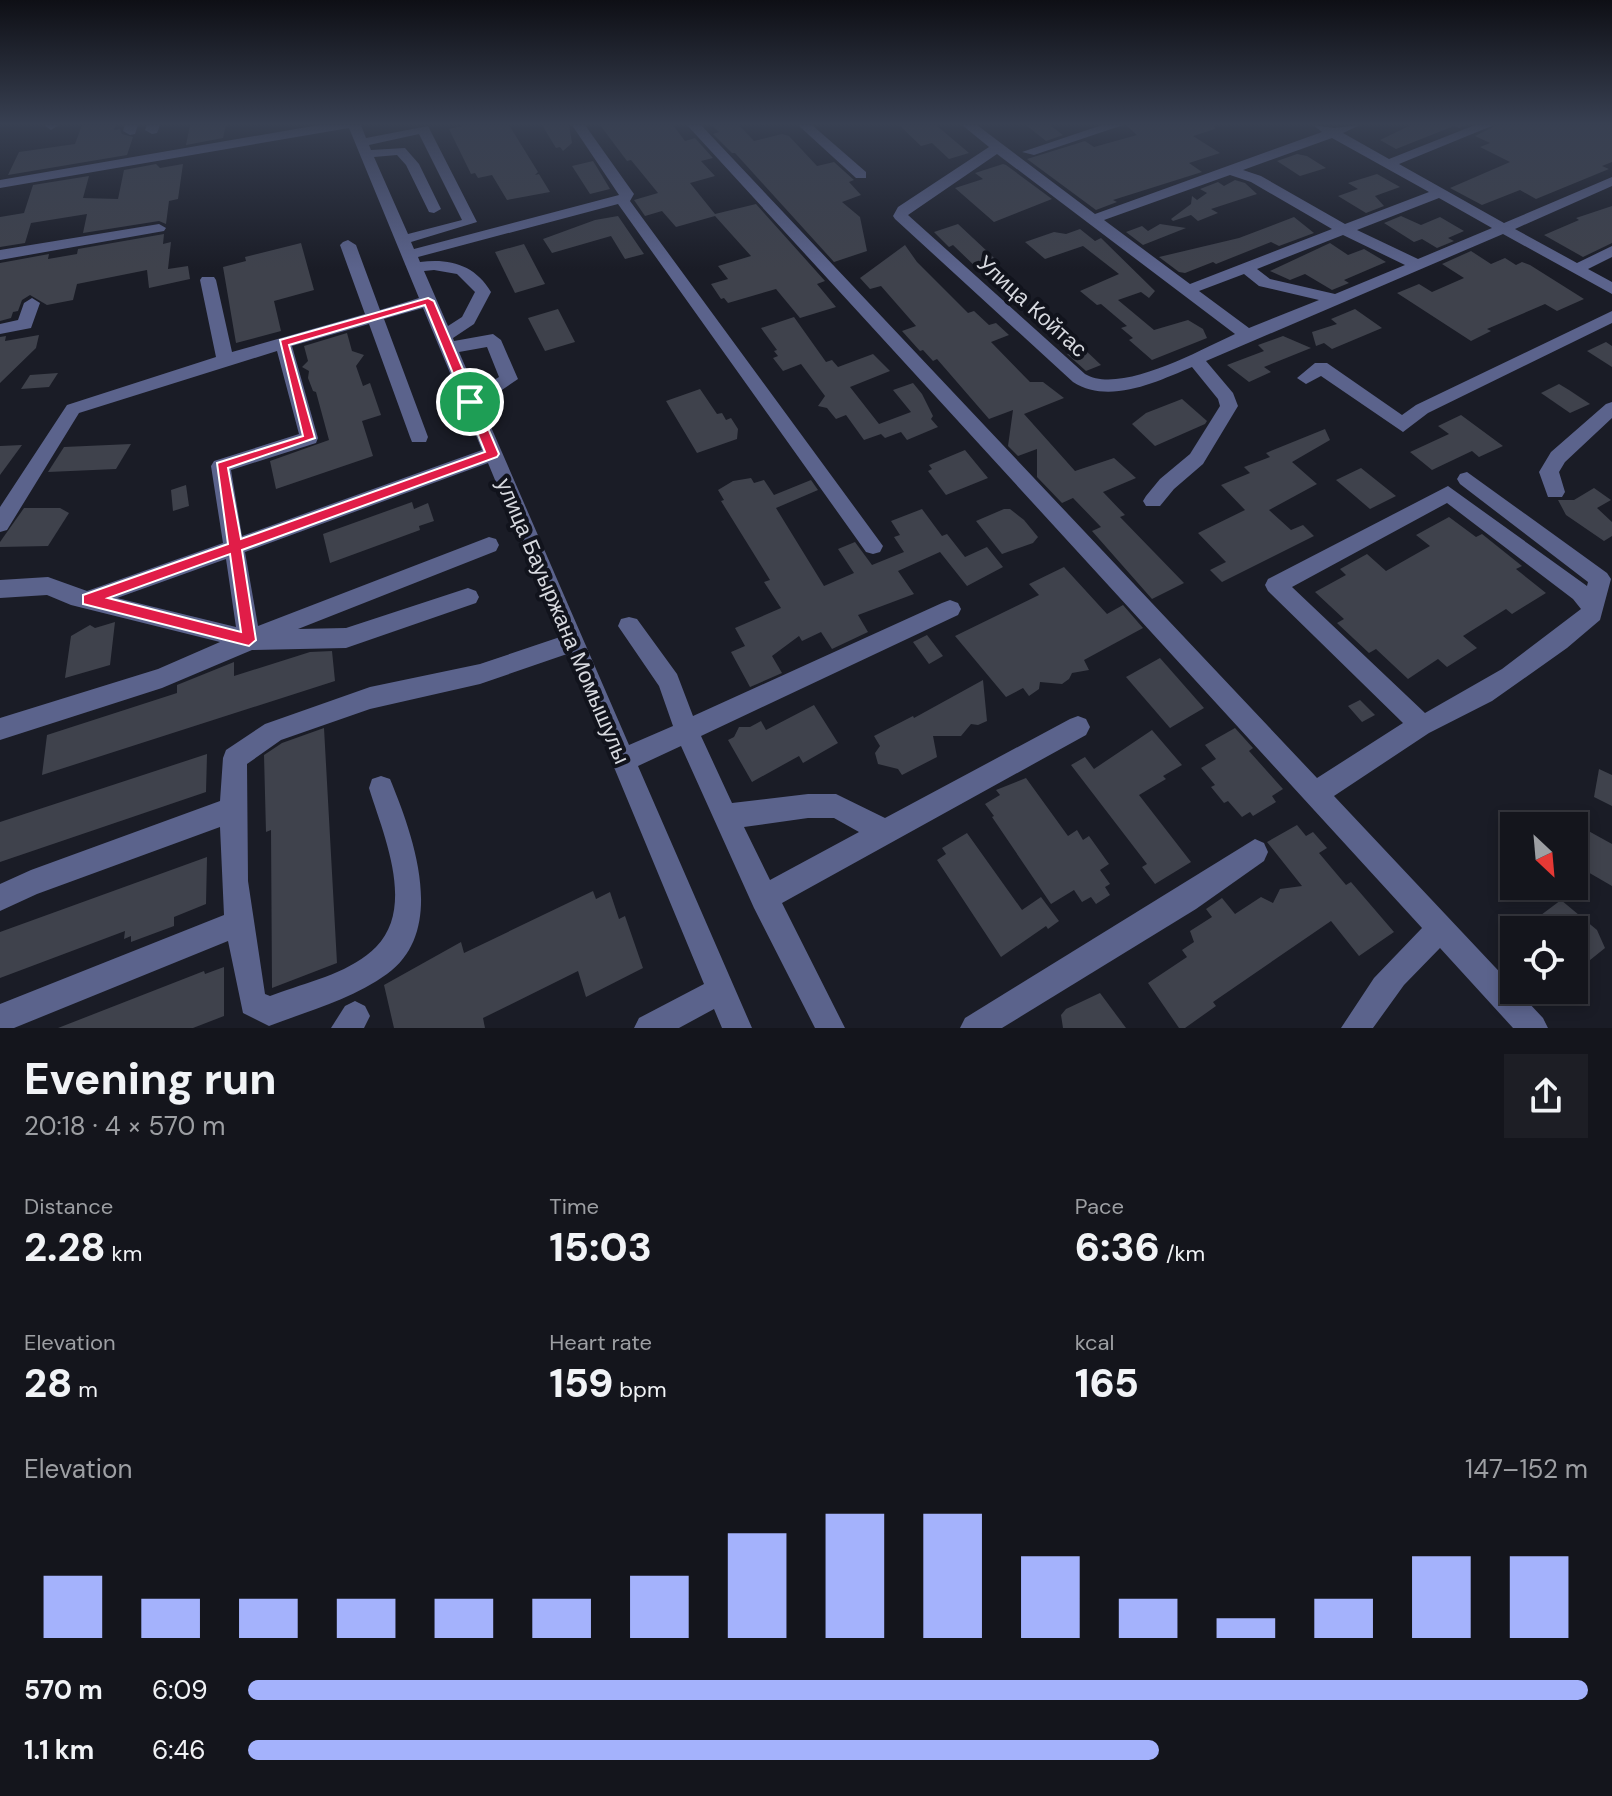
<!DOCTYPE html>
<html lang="en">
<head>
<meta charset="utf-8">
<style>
  :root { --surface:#14151c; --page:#1d1e25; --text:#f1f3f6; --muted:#9d9fa3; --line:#33343b; --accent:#a4b2fc }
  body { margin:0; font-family:"DM Sans",sans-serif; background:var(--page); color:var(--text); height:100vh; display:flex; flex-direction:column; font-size:30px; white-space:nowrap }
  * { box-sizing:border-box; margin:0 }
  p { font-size:26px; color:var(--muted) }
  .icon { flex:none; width:44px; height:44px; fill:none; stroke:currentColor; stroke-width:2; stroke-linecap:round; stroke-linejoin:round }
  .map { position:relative; height:1028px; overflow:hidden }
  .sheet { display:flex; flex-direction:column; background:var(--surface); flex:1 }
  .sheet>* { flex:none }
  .needle { width:52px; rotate:154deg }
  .buttons { position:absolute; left:1500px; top:812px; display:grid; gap:16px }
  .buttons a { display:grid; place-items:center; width:88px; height:88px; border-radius:0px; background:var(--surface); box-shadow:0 4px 12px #0003,0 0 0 2px var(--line); font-size:40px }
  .pin { position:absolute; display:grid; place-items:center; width:68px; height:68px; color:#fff; margin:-34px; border:4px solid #fff; border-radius:50%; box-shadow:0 2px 8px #0007 }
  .round { display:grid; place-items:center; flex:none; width:84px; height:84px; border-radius:0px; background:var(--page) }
  .headline { display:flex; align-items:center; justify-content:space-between; height:136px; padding:0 24px }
  h1 { font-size:44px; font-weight:800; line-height:60px }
  .metrics { display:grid; grid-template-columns:repeat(3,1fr); gap:12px; height:136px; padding:8px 24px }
  .metrics div { display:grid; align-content:center }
  .metrics b { font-size:40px; font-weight:800 }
  .metrics small { font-size:22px; font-weight:400 }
  .metrics p { font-size:22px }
  .chart { height:224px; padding:16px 24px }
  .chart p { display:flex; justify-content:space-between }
  .chart svg { width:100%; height:144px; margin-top:8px; stroke:var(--accent); stroke-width:6 }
  ul { padding:0 24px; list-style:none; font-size:26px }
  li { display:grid; grid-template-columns:128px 96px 1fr; align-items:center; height:60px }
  li i { height:20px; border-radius:10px; background:var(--accent) }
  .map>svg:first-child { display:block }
  .building { fill:#3f424c }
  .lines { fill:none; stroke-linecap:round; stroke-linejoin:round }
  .minor { fill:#5b638c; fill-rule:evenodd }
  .route { fill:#e11d48; stroke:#fff; stroke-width:2; fill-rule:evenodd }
  .labels { text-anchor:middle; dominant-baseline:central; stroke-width:8; stroke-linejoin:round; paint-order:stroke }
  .street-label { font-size:22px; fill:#d7d9df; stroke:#11131c }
</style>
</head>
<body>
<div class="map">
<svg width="1612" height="1028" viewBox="0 0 1612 1028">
  <rect width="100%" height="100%" fill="#1a1c26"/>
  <g class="building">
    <path d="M82,125h34l-2,5 6,-1 2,5 11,3 -6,18 -119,20 11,-23 56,-8z"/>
    <path d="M190,125h36l-3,13 -37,7z"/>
    <path d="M466,125h43l29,47 -3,3 4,-1 11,18 -43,8 -15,-25 -14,3 -3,-5 -4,1 -22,-45z"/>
    <path d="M542,125h27l3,18 -9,8 -3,-4 -4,1z"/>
    <path d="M600,125h73l12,16 10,-3 18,20 -12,3 14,15 -25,7 25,31 41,-10 69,77 -8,3 19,23 -36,11 -24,-29 -48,14 -4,-5 -3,1 -10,-15 17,-5 -10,-13 33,-10 -36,-40 -39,11 -14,-16 -17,5 -11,-16 24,-7 -27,-33 -4,1z"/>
    <path d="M712,125h27l15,16 28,-7 7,2 28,30 17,-4 20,18 -5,2 12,13 -19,7 18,15 7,34 -33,11 -99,-109h-3l-19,-19 6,-2z"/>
    <path d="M899,125h37l33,28 -20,6 -17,-16 -11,3z"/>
    <path d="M1026,125h24l13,10 -17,6z"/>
    <path d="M1126,125h88l1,4 -22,7 27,17 -31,10 13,9 -89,28 4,2 -21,8 -69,-51 58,-18 9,6 43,-12z"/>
    <path d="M1411,125h55l-7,3 -5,-2 -58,23 -16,-9z"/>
    <path d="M1497,125h115v37l-10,4 7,3 -73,30 -16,-9 -38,15 -32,-17 60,-26 -30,-15 10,-4 -15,-7z"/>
    <path d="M1297,154l10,2 19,12 -26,8 -23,-15z"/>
    <path d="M593,161l5,8 12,20 -20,5 -18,-28z"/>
    <path d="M156,164l4,4 23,-4 -5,35 -9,2 -3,23 -7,-3 -76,12 4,-19 -56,9 -6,20 -25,4v-30l24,-4 9,-28 56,-9 -6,22 35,1 6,-29z"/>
    <path d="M1003,164l3,1 46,34 -58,23 -39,-34 28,-9 -8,-6z"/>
    <path d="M1377,174l23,13 -25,9 9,10 -18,7 -28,-17 20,-7 -10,-6z"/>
    <path d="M1235,180l10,3 12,11 -46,15 7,4 -20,8 -7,-6 -18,6 -2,-2 20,-15 1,-8 5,4 10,-7 -7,-4 18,-7 6,4z"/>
    <path d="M1612,206v37l-29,14 -39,-22 35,-15 -3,-2z"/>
    <path d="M618,216l26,38 -19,5 -14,-23 -59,17 -9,-14 52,-19z"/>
    <path d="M1401,216l20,9 19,-8 24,14 -16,7 6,3 -17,7 -15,-9 -8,3 -30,-19z"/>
    <path d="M1294,217l20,16 -35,13 -8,-4 -55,22 -3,-2 -28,11 -6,-1 -20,-15 80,-19z"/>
    <path d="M958,224l31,29 11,11 -20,7 -27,-26 -4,2 -15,-15z"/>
    <path d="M1160,224l26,4 -43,17 -17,-13 16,-6 6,5z"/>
    <path d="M1080,229l15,12 6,-3 54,53 -6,7 -8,-6 -23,8 36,30 34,-10 15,9 4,9 -55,22 -23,-20 4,-2 -12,-10 6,-2 -26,-22 -4,1 -17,-14 39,-17 -36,-28 -38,13 -20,-17 29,-10 12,2z"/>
    <path d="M164,234l-1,10 8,-2 -3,27 20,-3 2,13 -41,9 -2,-18 -70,14 -4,16 -26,5 -17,-10 -8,5 -4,11 -5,1 -2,6 -11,3v-58l49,-9 -1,5 29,-5 1,-5z"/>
    <path d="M301,243l13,47 -40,11 7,30 -45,12 -13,-76 23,-6 -1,-4z"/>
    <path d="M1330,243l18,12 16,-6 22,13 -42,18 5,3 -17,7 -27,-16 -15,6 -20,-9z"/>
    <path d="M524,244l21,40 -30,9 -20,-41z"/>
    <path d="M905,245l12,17 51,51 6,-2 15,14 7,-2 13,12 -18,7 39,40h13l21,16 -40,16 51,57 39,-13 22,20 -33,14 22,23 -5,2 64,66 -32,16 -60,-68 9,-4 -28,-29 -11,5 -25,-26v-28l-19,7 -10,-10 5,-36 -24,9 -52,-60 -4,2 -10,-11 -3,1 -18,-20 14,-5 -35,-40 -11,3 -10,-11z"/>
    <path d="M1471,251l20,13 14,-6 11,7 6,-3 8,3 54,34 -27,12 -12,-7 -58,25 4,2 -20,10 -74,-48 22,-9 13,8 32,-14 -22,-14z"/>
    <path d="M558,309l17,33 -30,9 -17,-33z"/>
    <path d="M1355,309l27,19 -50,21 -8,-6 -8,3 -4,-14 25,-8 -6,-5z"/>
    <path d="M794,317l32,45 6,-2 6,7 35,-13 17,17 -40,16 29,37 32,-12 -18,-22 20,-7 9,11 11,22 -2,3 7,8 -31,13 -6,-8 -16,6 -4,-4 -17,6 -18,-25 -10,4 -9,-11 -9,-2 7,-10 -24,-32 -18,7 -10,-13 5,-2 -4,-5 3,-1 -16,-22z"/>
    <path d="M347,333l5,18 12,4 -8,11 7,20 7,-3 11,32 -19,6 11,35 -97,33 -6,-28 59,-21 -13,-48 -3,-1 -5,-13 1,-7 -7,-4 6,-6 -4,-15z"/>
    <path d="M39,335l-3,13 -36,35v-46l6,-1 -1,5z"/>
    <path d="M1283,336l28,12 -47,19 7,5 -22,10 -22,-17 37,-14 -6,-6z"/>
    <path d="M1606,342l6,4v21l-25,-16z"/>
    <path d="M1082,347l19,18 -15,6 -19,-17z"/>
    <path d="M58,373l-9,14 -28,2 9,-14z"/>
    <path d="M1559,384l10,6 21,14 -20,9 -29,-20z"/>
    <path d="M700,389l17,25 5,-1 4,7 5,-2 7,11 -1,10 -40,14 -31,-52z"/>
    <path d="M1182,399l25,22 -2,3 -50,22 -23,-22 14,-11z"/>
    <path d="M1461,415l42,31 -24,11 -7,-6 -40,19 -22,-18 39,-18 -11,-8z"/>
    <path d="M1325,429l5,11 -38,22 25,22 -48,26 22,20 12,-5 11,11 -92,46 -12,-12 16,-8 -28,-29 47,-23 -24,-25 29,-12 -6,-6 26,-10 -4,-4z"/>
    <path d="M131,444l-15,25 -68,3 16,-25z"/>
    <path d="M22,445l-22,30v-29z"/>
    <path d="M965,450l23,28 -42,17 -18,-24 4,-2 -3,-4z"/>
    <path d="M1361,468l35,28 -26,13 -34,-29z"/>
    <path d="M751,478l3,5 10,-3 10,15 37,-15 7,10 -42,18 48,78 30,-13 -16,-24 17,-7 17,23 32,-13 -10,-15 6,-2 -9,-14 31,-12 20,27 5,-2 18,23 22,-10 16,20 -36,19 -27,-34 -42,19 16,23 -56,21 10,17 -36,17 -11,-17 -19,9 -3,-5 -27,20 10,17 -32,14 -19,-35 14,-6 -10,-18 46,-20 -17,-26 6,-2 -49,-79 3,-1 -6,-10 15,-9z"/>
    <path d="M186,485l3,21 -16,5 -2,-21z"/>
    <path d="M1594,488l17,12 -14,8 15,14v14l-8,5 -38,-26 -8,-15h16z"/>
    <path d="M412,502l2,7 14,-6 6,18 -15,5 1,4 -90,33 -7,-29z"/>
    <path d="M24,508h36l9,5 -21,33 -48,1v-5z"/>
    <path d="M1004,509h6l14,11 14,17 -5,6 -31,11 -26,-33z"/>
    <path d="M1449,517l27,20 6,-3 40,32 -6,3 30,24 -34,21 -6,-5 -43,27 14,12 -30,19 -9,-8 -30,20 -32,-30 -7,4 -32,-30 7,-4 -29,-27 31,-17 -6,-6 27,-15 19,17 44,-25 -14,-11z"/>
    <path d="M1064,567l43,47 16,-9 20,23 -59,32 5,10 -17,3 -3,6 -7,5 -22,-2 -1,7 -10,7 -6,-8 -17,9 -51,-61 84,-41 -10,-11z"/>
    <path d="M115,622l-5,43 -45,13 6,-42 19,-11 5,3z"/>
    <path d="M927,635l16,21 -14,8 -16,-22z"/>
    <path d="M332,651l3,30 -293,94 5,-40 130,-42v-8l57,-23v14l76,-24z"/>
    <path d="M1160,658l44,50 -34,20 -44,-51z"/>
    <path d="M983,680l4,41 -9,4 -7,-1 -10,12h-28l4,21 -35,18 -4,-6 -20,-5 -3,-11 5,-7 -6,-10 39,-20 1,2z"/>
    <path d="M1360,700l15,15 -13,7 -14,-16z"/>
    <path d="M814,705l24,38 -35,20 -4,-7 -47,26 -24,-42 6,-3 5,-10h11l11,-6 5,9z"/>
    <path d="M324,728l13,235 -65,25 -1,-158 -5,2 -2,-77 18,-12z"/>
    <path d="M1235,728l18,20 -4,3 34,38 -11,7 4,6 -23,14 -3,-4 -8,5 -14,-16 -4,2 -13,-16 4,-2 -14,-17 15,-9 -11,-14z"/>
    <path d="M1152,730l30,35 -19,11 3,3 -27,16 52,67 -36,22 -13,-17 5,-3 -76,-99 14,-8 9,12z"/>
    <path d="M207,754l-1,38 -206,70v-40z"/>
    <path d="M1599,769l13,6v31l-18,-9z"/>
    <path d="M1026,778l42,58 9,-6 6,10 6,-4 20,28 -9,6 10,14 -5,3 5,8 -14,9 -5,-7 -9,5 -8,-12 -23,14 -59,-87 2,-1 -9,-12 15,-9 -4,-5z"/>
    <path d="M1574,823l38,21v42l-38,-22z"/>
    <path d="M1297,825l9,11 7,-4 14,16 -8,5 27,32 5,-3 43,50 -35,24 -28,-35 -118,81 3,4 -31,22h-6l-31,-45 39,-26 -5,-7 12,-8 -4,-11 22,-14 -6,-8 16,-11 13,16 26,-17 12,6 7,-14 22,-3 -35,-44z"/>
    <path d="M967,833l55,77 19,-13 18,24 -11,8 -2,-3 -45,31 -64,-97 9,-6 -4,-6z"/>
    <path d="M207,857l-1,47 -32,13v9l-43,16v-6l-7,3 1,-8 -125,47v-46z"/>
    <path d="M593,891l3,8 14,-7 9,27 6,-3 18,52 -57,29 -8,-26 -95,47 2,10h-91l-10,-43 77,-43 3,11z"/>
    <path d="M1561,900l36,30 8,18 -31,25v-43h-53z"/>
    <path d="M224,967v49l-31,12h-135l146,-57 1,3z"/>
    <path d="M1100,993l26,35h-63l-2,-13 5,-6z"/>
  </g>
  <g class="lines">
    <g class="minor">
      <path d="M59,125l-8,5 -6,-4v-1z"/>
      <path d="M125,125h13l-3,9 -5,1 -7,-4z"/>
      <path d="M147,125h13l-3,8 -5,1 -7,-4z"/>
      <path d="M319,125h42l5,13 62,-12 49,96 -66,20 3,7 205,-54 -47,-70h13l49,69 -4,7 253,345 -3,6 -7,2 -7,-2 -248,-348 -200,53 2,5c30,-4 55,3 71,30l-17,32 -21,14 1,3 39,-7 8,6 17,39 -37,25 148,341 44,-19 -14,-40 -41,-60 3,-7 8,-2 8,2 40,55 16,42 249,-113 8,-3 8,3 3,6 -3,6 -257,121 31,67 76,-9h28l49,24 185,-99 8,-3 8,3 4,8 -4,8 -304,168 63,125h-30l-61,-120 -73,-162 -43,20 114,262h-30l-8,-19 -35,19h-45l5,-10 65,-34 -137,-330 -87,30 -110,25 -89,31 -34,24 1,117 17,113 5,2 11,-4c31,-11 72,-21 95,-45 40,-41 7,-113 -7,-159l3,-9 9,-3 9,3c23,56 58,151 -3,195 -34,25 -79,37 -118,52l-26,-13 -15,-72 -214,87h-14v-24l224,-89 -4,-88 -183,67 -37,17v-27l31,-14 189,-69 3,-43 3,-8 39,-26 105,-37 110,-23 80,-27 -72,-174 -243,89 13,74 231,-89 7,2 3,6 -3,6 -198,78 48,-1 122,-40 8,3 3,6 -3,6 -130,45 -94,2 -90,38 -162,52v-22l158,-49 62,-27 -149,-37 -24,-10 -47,3v-18l48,-3 39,14 136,-48 -12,-77 3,-5 85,-27 -22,-83 -198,62 -72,117 -7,2v-25l67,-102 149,-48 -16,-77 2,-3h12l2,3 16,72 133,-38 -25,-69 3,-3 5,-2 8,5 24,65 39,-12 -70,-170 -349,60v-8zM419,134l43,86 -54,14 -34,-77 23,-2 9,10 23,47 5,1 7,-4 -22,-45 -14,-16 -34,2 -2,-5zM434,270l23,4 18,18 -13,25 -14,9 -24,-55zM423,308l59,142 -240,86 -11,-66 85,-27 2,-5 -26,-92 77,-22 41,113 2,5h14l2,-5 -44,-118zM487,347l12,30 -23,14 -17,-39zM226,559l10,68 -119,-29zM808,818h26l25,14 -89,48 -26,-53z"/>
      <path d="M687,125h14l616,653 86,-55 -135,-132 -3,-6 3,-6 180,-93 139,100 1,-4 -128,-98 -3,-5 3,-5 7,-2 140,101 4,6 -11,41 -33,28 -75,53 -63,32 -95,63 209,222 5,10h-35l-73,-80 -36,37 -31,43h-32l33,-50 48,-50zM1447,503l126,96 8,10 -79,60 -77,44 -133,-126z"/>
      <path d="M798,125h14l54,47v6h-10z"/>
      <path d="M962,125h15l118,89 227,-82 -9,-7 21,3 26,-3 -17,8 46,26 86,-34h19l-95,39 105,59 108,-46v9l-97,43 62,34 35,-17v11l-24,12 24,13v12l-109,-60 -297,127 27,32 5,13 -35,58 -29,25 -14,17h-14l-3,-5 3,-5 14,-17 30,-25 30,-48 -2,-7 -26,-32c-36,15 -83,38 -119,15l-178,-163 -2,-3 5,-9 91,-60zM1332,138l97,54 -84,32 -84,-48 -18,-6zM997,154l238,180c-35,16 -115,61 -150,40l-177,-159zM1230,175l21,7 81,47 -142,55 -86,-64zM1439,198l53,30 -74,31 -61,-29zM1343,235l62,30 -70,29 -65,-15 -13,-10zM1244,274l15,12 60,14 -70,28 -50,-37z"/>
      <path d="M1102,125h21l-89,30 -12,-3z"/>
      <path d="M159,224l7,4 -2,3 -164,29v-10z"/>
      <path d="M32,298l8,5 -9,25 -31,6v-10l18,-4 6,-17z"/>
      <path d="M1612,311v12l-184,90 -25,19 -82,-56 -15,8 -9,-6 18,-15h12l75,52 14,-10z"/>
      <path d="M1612,402v16l-47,44 -6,10 6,20 -3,5h-14l-9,-25 12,-20 55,-48z"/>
      <path d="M1255,839l9,4 4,9 -4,9 -68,48 -194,119h-42l5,-10z"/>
      <path d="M355,1001l10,5 5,10 -6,12h-33l14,-22z"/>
    </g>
  </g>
  <linearGradient id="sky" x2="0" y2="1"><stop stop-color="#0e0f15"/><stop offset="0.46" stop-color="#384052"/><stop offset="1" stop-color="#384052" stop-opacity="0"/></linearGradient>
  <rect width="1612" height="269" fill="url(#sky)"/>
  <path class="route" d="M428,298l6,3 65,153 -2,3 -255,93 14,90 -7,6 -166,-42v-9l145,-51 -11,-81 86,-27 -23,-96zM425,305l60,147 -244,87 -13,-71 87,-30 -26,-93zM230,554l11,78 -133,-34z"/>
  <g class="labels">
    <g class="street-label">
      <text transform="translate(1032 306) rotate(42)">Улица Койтас</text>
      <text transform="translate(563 621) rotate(67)">улица Бауыржана Момышулы</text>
    </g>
  </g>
</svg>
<div class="buttons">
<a><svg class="needle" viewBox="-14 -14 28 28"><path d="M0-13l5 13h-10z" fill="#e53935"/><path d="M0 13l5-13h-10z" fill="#9d9fa3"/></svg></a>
<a><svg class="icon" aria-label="locate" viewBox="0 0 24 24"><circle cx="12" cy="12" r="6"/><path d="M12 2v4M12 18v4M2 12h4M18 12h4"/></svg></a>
</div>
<div class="pin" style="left:470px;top:402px;background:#1e9e55"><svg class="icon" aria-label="arrive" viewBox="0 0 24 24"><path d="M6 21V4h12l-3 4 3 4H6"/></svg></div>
</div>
<section class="sheet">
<div class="headline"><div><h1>Evening run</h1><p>20:18 · 4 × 570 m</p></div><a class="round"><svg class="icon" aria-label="share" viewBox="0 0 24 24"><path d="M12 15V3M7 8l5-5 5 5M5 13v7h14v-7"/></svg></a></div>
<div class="metrics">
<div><p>Distance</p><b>2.28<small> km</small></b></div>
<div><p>Time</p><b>15:03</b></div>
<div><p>Pace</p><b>6:36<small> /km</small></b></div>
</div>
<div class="metrics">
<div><p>Elevation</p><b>28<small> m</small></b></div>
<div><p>Heart rate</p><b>159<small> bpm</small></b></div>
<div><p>kcal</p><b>165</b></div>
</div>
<div class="chart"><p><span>Elevation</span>147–152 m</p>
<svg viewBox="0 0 160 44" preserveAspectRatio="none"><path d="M5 44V25M15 44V32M25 44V32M35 44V32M45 44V32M55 44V32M65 44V25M75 44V12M85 44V6M95 44V6M105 44V19M115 44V32M125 44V38M135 44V32M145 44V19M155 44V19"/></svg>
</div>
<ul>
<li><b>570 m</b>6:09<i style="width:100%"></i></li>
<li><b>1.1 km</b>6:46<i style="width:68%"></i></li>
</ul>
</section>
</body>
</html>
